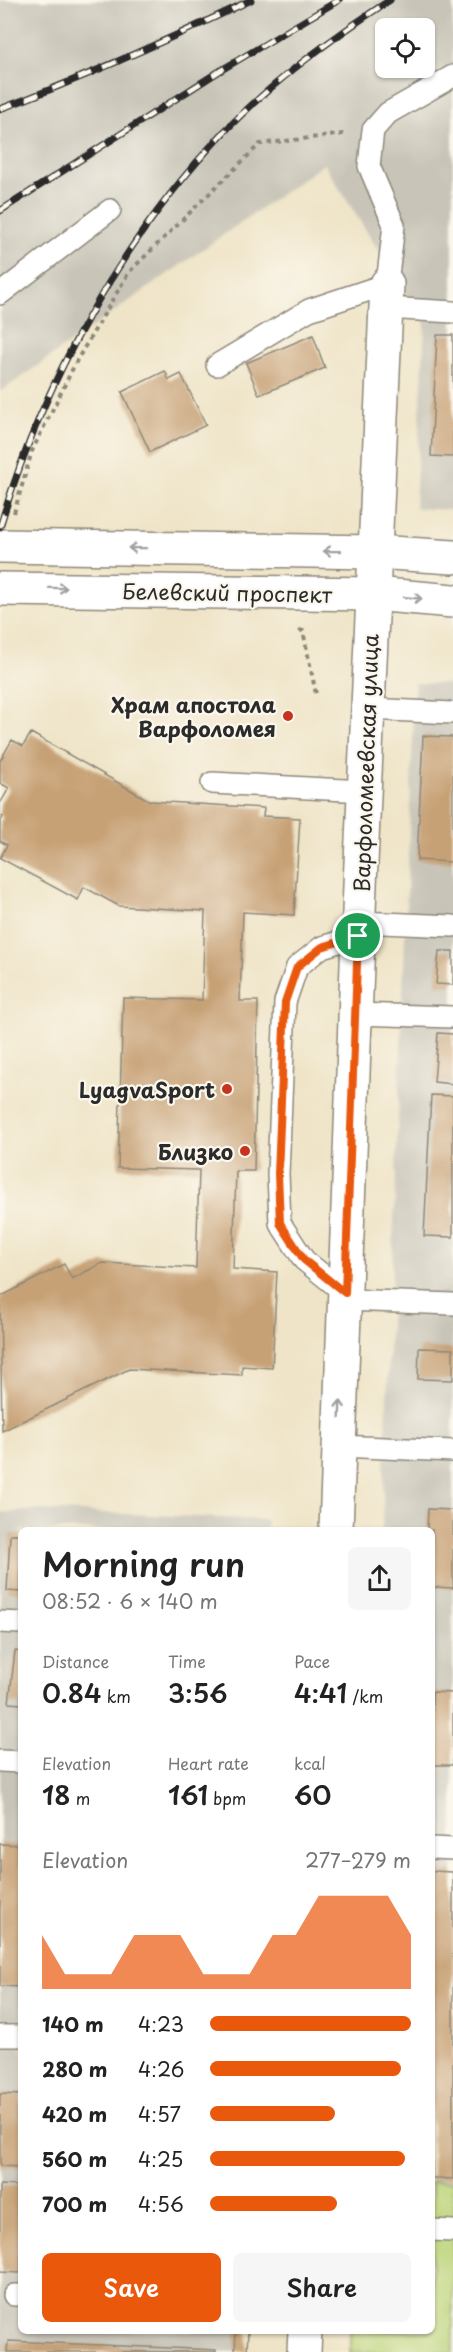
<!DOCTYPE html>
<html lang="en">
<head>
<meta charset="utf-8">
<style>
  :root { --surface:#fff; --page:#f6f6f6; --text:#222; --muted:#767676; --accent:#ea580c }
  body { margin:0; font-family:"Playpen Sans",sans-serif; background:var(--page); color:var(--text); height:100vh; display:flex; flex-direction:column; font-size:22px; white-space:nowrap }
  * { box-sizing:border-box; margin:0 }
  p { font-size:20px; color:var(--muted) }
  .icon { flex:none; width:33px; height:33px; fill:none; stroke:currentColor; stroke-width:2; stroke-linecap:round; stroke-linejoin:round }
  .map { position:relative; flex:1; overflow:hidden }
  .details { position:absolute; left:18px; top:1527px; width:417px; height:807px; display:flex; flex-direction:column; background:var(--surface); border-radius:9px; box-shadow:0 2px 4px #0004 }
  .details>* { flex:none }
  .controls { position:absolute; left:375px; top:18px; display:grid; gap:12px }
  .controls a { display:grid; place-items:center; width:60px; height:60px; border-radius:9px; background:var(--surface); box-shadow:0 2px 4px #0004; font-size:30px }
  .pin { position:absolute; display:grid; place-items:center; width:51px; height:51px; color:#fff; margin:-26px; border:3px solid #fff; border-radius:50%; box-shadow:0 2px 6px #0007 }
  .round { display:grid; place-items:center; flex:none; width:63px; height:63px; border-radius:9px; background:var(--page) }
  .headline { display:flex; align-items:center; justify-content:space-between; height:102px; padding:0 24px }
  h1 { font-size:33px; font-weight:600; line-height:45px }
  .metrics { display:grid; grid-template-columns:repeat(3,1fr); gap:9px; height:102px; padding:6px 24px }
  .metrics div { display:grid; align-content:center }
  .metrics b { font-size:26px; font-weight:600 }
  .metrics small { font-size:16px; font-weight:400 }
  .metrics p { font-size:16px }
  .chart { height:168px; padding:12px 24px }
  .chart p { display:flex; justify-content:space-between }
  .chart svg { width:100%; height:108px; margin-top:6px; fill:var(--accent); opacity:.7 }
  .cta { display:flex; gap:12px; margin-top:auto; padding:12px 24px }
  .cta a { flex:1; height:69px; border-radius:9px; background:var(--accent); color:#fff; font-size:24px; font-weight:600; line-height:69px; text-align:center }
  .cta a+a { background:var(--page); color:var(--text) }
  ul { padding:0 24px; list-style:none; font-size:20px }
  li { display:grid; grid-template-columns:96px 72px 1fr; align-items:center; height:45px }
  li i { height:15px; border-radius:8px; background:var(--accent) }
  .map>svg:first-child { display:block }
  .industrial { fill:#c8c4b8; fill-rule:evenodd }
  .green { fill:#bcd479; stroke:#748052; stroke-width:1.5 }
  .building { fill:#c7a176 }
  .lines { fill:none; stroke-linecap:round; stroke-linejoin:round }
  .service-casing { stroke:#8d8879; stroke-width:24 }
  .minor-casing { stroke:#8d8879; stroke-width:36 }
  .tertiary-casing { stroke:#8d8879; stroke-width:36 }
  .path { stroke:#8d8879; stroke-width:4; stroke-dasharray:4.5 4.5; stroke-linecap:butt }
  .service { stroke:#fff; stroke-width:21 }
  .minor { stroke:#fff; stroke-width:33 }
  .tertiary { stroke:#fff; stroke-width:33 }
  .rail-casing { stroke:#2b2b2b; stroke-width:7 }
  .rail { stroke:#fbf7ec; stroke-width:4.5; stroke-dasharray:14; stroke-linecap:butt }
  .oneway { stroke:#a0a0a0 }
  .route-casing { stroke:#fff; stroke-width:12 }
  .route { stroke:#ea580c; stroke-width:8 }
  .poi-dot { fill:#c8321e; stroke:#fbf7ec; stroke-width:2 }
  .labels { text-anchor:middle; dominant-baseline:central; stroke-width:4.5; stroke-linejoin:round; paint-order:stroke }
  .street-label { font-size:21px; fill:#2b2b2b; stroke:#fbf7ec }
  .poi-label { font-size:21px; font-weight:bold; fill:#2b2b2b; stroke:#fbf7ec; text-anchor:end }
</style>
</head>
<body>
<div class="map">
<svg width="453" height="2352" viewBox="0 0 453 2352">
  <rect width="100%" height="100%" fill="#fbf7ec"/>
  <filter id="ink" filterUnits="userSpaceOnUse"><feTurbulence type="fractalNoise" baseFrequency=".0167" numOctaves="2"/><feDisplacementMap in="SourceGraphic" scale="12" xChannelSelector="R" yChannelSelector="G"/><feConvolveMatrix kernelMatrix="1 2 1 2 8 2 1 2 1" color-interpolation-filters="sRGB"/></filter>
  <filter id="wash" filterUnits="userSpaceOnUse"><feTurbulence type="fractalNoise" baseFrequency=".008" numOctaves="4" result="noise"/><feDisplacementMap in="SourceGraphic" scale="24" xChannelSelector="R" yChannelSelector="G"/><feGaussianBlur stdDeviation="1.35" result="paint"/><feColorMatrix in="noise" values="0 0 0 0 0 0 0 0 0 0 0 0 0 0 0 0 0 1.4 0 .05"/><feComposite in="paint" operator="in"/></filter>
  <g filter="url(#wash)">
    <rect width="100%" height="100%" fill="#efe4c7"/>
    <g class="industrial">
      <path d="M0,0h453v510l-38,-2 10,-184 -101,-160 -324,228zM386,28h38v40h-38z"/>
      <path d="M415,683l38,1v1498l-21,-1v-651h-50z"/>
      <path d="M36,1510l231,10 -1,10h-245v801h221l-1,21h-241v-839z"/>
    </g>
    <path class="green" d="M432,2181l21,1v170h-103v-21h82z"/>
    <g id="blocks">
      <g class="building">
        <path d="M313,335l12,33 -66,27 -13,-32z"/>
        <path d="M437,335h16v122l-22,-1z"/>
        <path d="M165,371l4,9 12,-6 25,51 -56,27 -28,-60z"/>
        <path d="M31,733l119,68 114,7 -1,8 37,2 -6,97 -51,-3 -3,89h18l-4,170h-18l-3,98 44,3 -5,96 -30,-2v9l-113,-6 -127,62 -2,-134 64,-33 8,15 30,-16 94,5 3,-98 -81,-2 5,-170 79,2 3,-89 -86,-5 -35,-19 -6,13 -78,-42 7,-13 -7,-4v-18l3,-6 -3,-2v-11l9,-16 -9,-5v-22l12,-21 11,6z"/>
        <path d="M423,736l30,1v125l-36,-2z"/>
        <path d="M439,951h14v34l-17,-1z"/>
        <path d="M438,1033l15,1v50l-19,-2z"/>
        <path d="M431,1095l22,1v141l-29,-1z"/>
        <path d="M419,1348l34,1v31l-35,-1z"/>
        <path d="M428,1509l25,1v78l-21,-1v-57h-5z"/>
        <path d="M10,1534h11v58l-14,-1z"/>
        <path d="M15,1651l6,1v52l-12,-1z"/>
        <path d="M432,1692l21,1v72h-21z"/>
        <path d="M0,1844l21,1v142l-21,-1z"/>
        <path d="M432,1871l21,1v307l-21,-1z"/>
        <path d="M0,2094l21,1v72l-21,-1z"/>
        <path d="M0,2185l21,1v87l-21,-1z"/>
        <path d="M236,2331h12l-1,21h-12z"/>
        <path d="M8,2341l208,9v2h-209z"/>
      </g>
    </g>
  </g>
  <g filter="url(#ink)">
    <use href="#blocks" fill-opacity="0" stroke="#8d8879" stroke-width="1.5"/>
    <g class="lines">
      <defs>
        <g id="service">
          <path d="M0,294l110,-84"/>
          <path d="M386,308l67,4"/>
          <path d="M217,365l92,-55 78,-26 7,-59 -25,-59 4,-36 15,-17 65,-37"/>
          <path d="M368,709l85,4"/>
          <path d="M212,783l152,8"/>
          <path d="M359,922l94,4"/>
          <path d="M355,1014l98,3"/>
          <path d="M345,1293l-41,-33 -24,-37 -2,-49 7,-172 12,-35 25,-20 36,-11"/>
          <path d="M345,1300l108,4"/>
          <path d="M339,1446l114,5"/>
          <path d="M0,1622l21,1"/>
          <path d="M0,1761l21,1"/>
          <path d="M432,1848l21,1"/>
          <path d="M0,2036h21"/>
          <path d="M432,2230l21,1"/>
          <path d="M14,2295h7"/>
        </g>
        <g id="minor">
          <path d="M0,546l375,6 78,5"/>
          <path d="M336,1530l24,-645 27,-601"/>
          <path d="M304,2352l1,-21"/>
        </g>
        <path id="tertiary" d="M0,589l373,5 80,7"/>
      </defs>
      <use href="#service" class="service-casing"/>
      <use href="#minor" class="minor-casing"/>
      <use href="#tertiary" class="tertiary-casing"/>
      <g class="path">
        <path d="M14,513l18,-62 45,-91 52,-88 131,-128 84,-10"/>
        <path d="M299,630l4,1 13,63"/>
      </g>
      <use href="#service" class="service"/>
      <use href="#minor" class="minor"/>
      <use href="#tertiary" class="tertiary"/>
      <defs>
        <g id="rail">
          <path d="M0,109c86,-32 168,-69 251,-109"/>
          <path d="M0,211l218,-139 121,-72"/>
          <path d="M0,527c43,-145 119,-284 224,-395 49,-51 107,-93 166,-132"/>
        </g>
      </defs>
      <use href="#rail" class="rail-casing"/>
      <use href="#rail" class="rail"/>
    </g>
    <defs><path id="oneway-shaft" d="M-6 0H5M1.5-3L5.5 0L1.5 3" fill="none" stroke-width="1.6" stroke-linecap="round" stroke-linejoin="round" transform="scale(1.5)"/></defs>
    <g class="oneway">
      <use href="#oneway-shaft" transform="translate(137 548) rotate(-179)"/>
      <use href="#oneway-shaft" transform="translate(332 551) rotate(-179)"/>
      <use href="#oneway-shaft" transform="translate(58 588) rotate(1)"/>
      <use href="#oneway-shaft" transform="translate(413 598) rotate(5)"/>
      <use href="#oneway-shaft" transform="translate(340 1409) rotate(-88)"/>
    </g>
  </g>
  <g class="lines" filter="url(#ink)">
    <defs>
      <path id="route" d="M358,936l-13,357 -41,-33 -24,-37 -2,-49 7,-172 12,-35 25,-20z"/>
    </defs>
    <use href="#route" class="route-casing"/>
    <use href="#route" class="route"/>
  </g>
  <g class="poi-dot">
    <circle cx="288" cy="716" r="6"/>
    <circle cx="227" cy="1089" r="6"/>
    <circle cx="245" cy="1151" r="6"/>
  </g>
  <g class="labels">
    <g class="street-label">
      <text transform="translate(227 592) rotate(1)">Белевский проспект</text>
      <text transform="translate(365 763) rotate(-88)">Варфоломеевская улица</text>
    </g>
    <g class="poi-label">
      <text x="276" y="704">Храм апостола<tspan x="276" dy="24">Варфоломея</tspan></text>
      <text x="215" y="1089">LyagvaSport</text>
      <text x="233" y="1151">Близко</text>
    </g>
  </g>
</svg>
<div class="controls">
<a><svg class="icon" aria-label="locate" viewBox="0 0 24 24"><circle cx="12" cy="12" r="6"/><path d="M12 2v4M12 18v4M2 12h4M18 12h4"/></svg></a>
</div>
<div class="pin" style="left:358px;top:936px;background:#1e9e55"><svg class="icon" aria-label="arrive" viewBox="0 0 24 24"><path d="M6 21V4h12l-3 4 3 4H6"/></svg></div>
<section class="details">
<div class="headline"><div><h1>Morning run</h1><p>08:52 · 6 × 140 m</p></div><a class="round"><svg class="icon" aria-label="share" viewBox="0 0 24 24"><path d="M12 15V3M7 8l5-5 5 5M5 13v7h14v-7"/></svg></a></div>
<div class="metrics">
<div><p>Distance</p><b>0.84<small> km</small></b></div>
<div><p>Time</p><b>3:56</b></div>
<div><p>Pace</p><b>4:41<small> /km</small></b></div>
</div>
<div class="metrics">
<div><p>Elevation</p><b>18<small> m</small></b></div>
<div><p>Heart rate</p><b>161<small> bpm</small></b></div>
<div><p>kcal</p><b>60</b></div>
</div>
<div class="chart"><p><span>Elevation</span>277–279 m</p>
<svg viewBox="0 0 160 44" preserveAspectRatio="none"><path d="M0 44V22L10 38L20 38L30 38L40 22L50 22L60 22L70 38L80 38L90 38L100 22L110 22L120 6L130 6L140 6L150 6L160 22V44z"/></svg>
</div>
<ul>
<li><b>140 m</b>4:23<i style="width:100%"></i></li>
<li><b>280 m</b>4:26<i style="width:95%"></i></li>
<li><b>420 m</b>4:57<i style="width:62%"></i></li>
<li><b>560 m</b>4:25<i style="width:97%"></i></li>
<li><b>700 m</b>4:56<i style="width:63%"></i></li>
</ul>
<div class="cta"><a>Save</a><a>Share</a></div>
</section>
</div>
</body>
</html>
